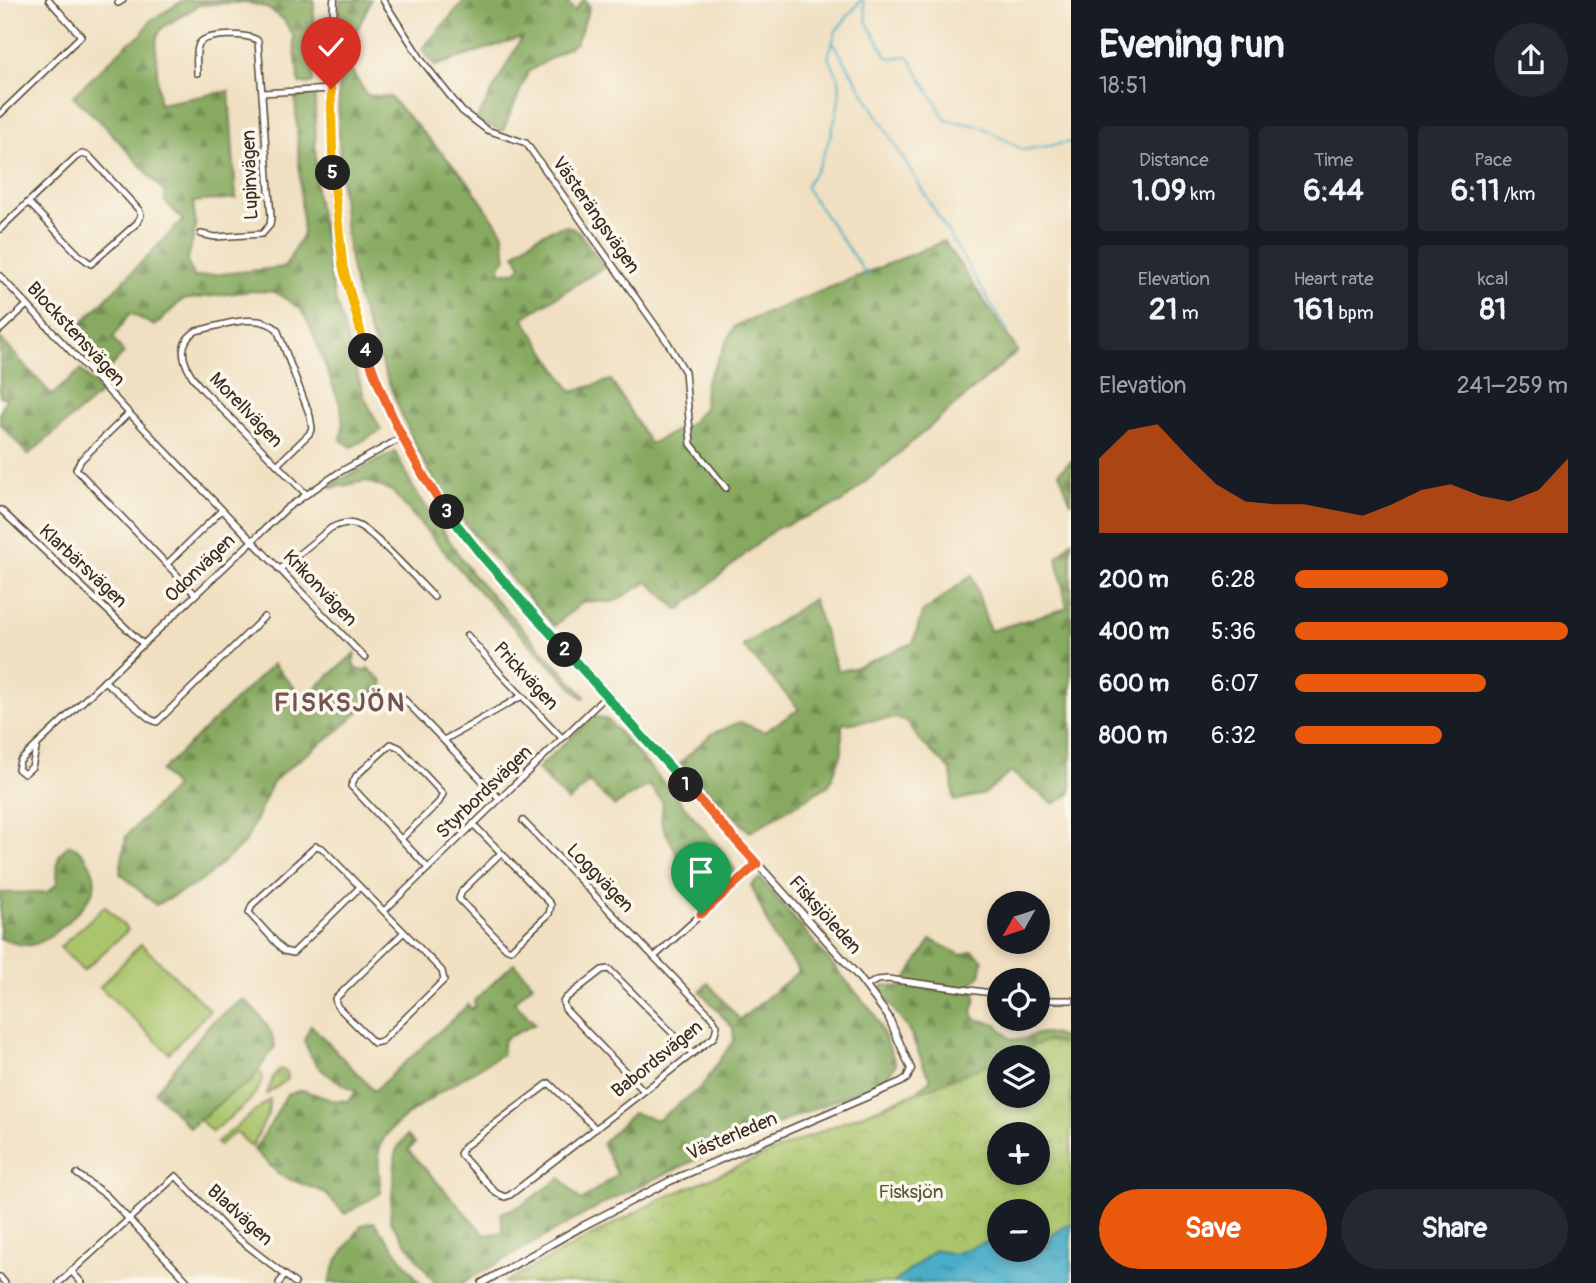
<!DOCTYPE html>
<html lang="en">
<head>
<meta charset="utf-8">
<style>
  :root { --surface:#171b24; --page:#242831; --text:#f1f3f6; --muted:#9ea1a6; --accent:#ea580c }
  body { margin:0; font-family:Pangolin,sans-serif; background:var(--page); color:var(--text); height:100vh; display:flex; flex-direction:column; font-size:26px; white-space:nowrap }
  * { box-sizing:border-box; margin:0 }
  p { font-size:23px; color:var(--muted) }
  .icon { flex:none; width:38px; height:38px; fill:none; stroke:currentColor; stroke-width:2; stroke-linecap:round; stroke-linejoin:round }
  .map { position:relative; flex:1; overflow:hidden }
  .sheet { display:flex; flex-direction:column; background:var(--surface); width:525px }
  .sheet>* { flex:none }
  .needle { width:46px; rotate:231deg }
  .buttons { position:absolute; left:987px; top:891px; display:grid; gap:14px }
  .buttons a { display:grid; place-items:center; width:63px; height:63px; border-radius:50%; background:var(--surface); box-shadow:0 4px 10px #0003; font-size:35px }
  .pin { position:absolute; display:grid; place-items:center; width:60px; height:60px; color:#fff; margin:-72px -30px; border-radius:50% 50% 50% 0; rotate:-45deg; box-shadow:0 0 7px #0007 }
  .pin .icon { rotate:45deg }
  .km { position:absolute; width:35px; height:35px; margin:-18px; border-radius:50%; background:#222; color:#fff; font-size:19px; line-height:35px; text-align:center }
  .round { display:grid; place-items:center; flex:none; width:74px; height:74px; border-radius:37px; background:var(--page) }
  .overview { display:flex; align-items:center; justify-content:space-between; height:119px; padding:0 28px }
  h1 { font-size:38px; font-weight:800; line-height:52px }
  .figures { display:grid; grid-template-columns:repeat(3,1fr); gap:10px; height:119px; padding:7px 28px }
  .figures div { display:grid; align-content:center; border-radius:7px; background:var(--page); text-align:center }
  .figures b { font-size:30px; font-weight:800 }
  .figures small { font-size:19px; font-weight:400 }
  .figures p { font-size:19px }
  .chart { height:196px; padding:14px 28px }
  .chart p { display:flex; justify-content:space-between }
  .chart svg { width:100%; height:126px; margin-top:7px; fill:var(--accent); opacity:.7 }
  .cta { display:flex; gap:14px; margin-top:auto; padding:14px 28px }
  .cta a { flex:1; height:80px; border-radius:42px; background:var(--accent); color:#fff; font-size:28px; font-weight:800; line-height:80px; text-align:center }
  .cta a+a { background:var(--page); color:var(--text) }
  ul { padding:0 28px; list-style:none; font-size:23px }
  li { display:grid; grid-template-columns:112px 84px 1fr; align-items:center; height:52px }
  li i { height:18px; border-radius:9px; background:var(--accent) }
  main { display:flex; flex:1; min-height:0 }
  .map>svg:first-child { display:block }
  .grass { fill:url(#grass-tufts); stroke:#727845; stroke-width:2 }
  .forest { fill:url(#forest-firs); stroke:#616a3f; stroke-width:2; fill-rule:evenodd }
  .park { fill:url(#park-crowns); stroke:#727845; stroke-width:2; fill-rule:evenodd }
  .pitch { fill:#aac56c; stroke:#727845; stroke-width:2 }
  .water { fill:url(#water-ripples); stroke:#426c73; stroke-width:2 }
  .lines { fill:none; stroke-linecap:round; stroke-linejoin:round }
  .stream { stroke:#48adc8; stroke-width:2 }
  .minor-casing { stroke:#564536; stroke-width:8 }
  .tertiary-casing { stroke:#564536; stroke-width:9 }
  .minor { stroke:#fff; stroke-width:5 }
  .tertiary { stroke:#fff; stroke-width:6 }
  .split-1-casing { stroke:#fff; stroke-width:14 }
  .split-2-casing { stroke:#fff; stroke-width:14 }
  .split-3-casing { stroke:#fff; stroke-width:14 }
  .split-4-casing { stroke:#fff; stroke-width:14 }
  .split-5-casing { stroke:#fff; stroke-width:14 }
  .split-6-casing { stroke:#fff; stroke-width:14 }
  .split-1 { stroke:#f0652b; stroke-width:9 }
  .split-2 { stroke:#22a559; stroke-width:9 }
  .split-3 { stroke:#22a559; stroke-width:9 }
  .split-4 { stroke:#f0652b; stroke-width:9 }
  .split-5 { stroke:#f5b400; stroke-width:9 }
  .split-6 { stroke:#f5b400; stroke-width:9 }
  .labels { text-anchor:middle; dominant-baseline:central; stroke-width:7; stroke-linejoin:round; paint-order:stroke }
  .street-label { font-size:19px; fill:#3b2a1e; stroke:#fbf7ec }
  .park-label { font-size:19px; fill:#5c5835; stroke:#fbf7ec }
  .district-label { font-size:26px; font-weight:bold; letter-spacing:2px; fill:#735454; stroke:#fbf7ec }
</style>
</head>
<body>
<main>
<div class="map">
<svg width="1071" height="1283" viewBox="0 0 1071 1283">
  <defs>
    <pattern id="grass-tufts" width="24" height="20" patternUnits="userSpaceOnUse" patternTransform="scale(1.75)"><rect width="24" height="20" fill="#aac56c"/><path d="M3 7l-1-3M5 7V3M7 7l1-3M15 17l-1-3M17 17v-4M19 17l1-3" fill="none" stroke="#93a95d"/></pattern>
    <pattern id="forest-firs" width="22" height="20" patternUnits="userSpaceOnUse" patternTransform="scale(1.75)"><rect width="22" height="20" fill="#87aa60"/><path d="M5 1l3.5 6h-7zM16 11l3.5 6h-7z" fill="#708b4f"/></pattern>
    <pattern id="park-crowns" width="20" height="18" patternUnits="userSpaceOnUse" patternTransform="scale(1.75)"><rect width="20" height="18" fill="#aac56c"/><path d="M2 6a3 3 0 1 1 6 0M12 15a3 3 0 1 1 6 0" fill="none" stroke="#93a95d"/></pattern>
    <pattern id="water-ripples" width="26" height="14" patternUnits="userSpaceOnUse" patternTransform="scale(1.75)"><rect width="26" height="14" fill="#48adc8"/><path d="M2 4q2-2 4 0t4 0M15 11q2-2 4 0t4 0" fill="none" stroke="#3d8da2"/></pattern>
  </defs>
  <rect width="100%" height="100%" fill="#fbf7ec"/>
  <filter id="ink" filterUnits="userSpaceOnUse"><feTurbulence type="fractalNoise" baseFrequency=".0143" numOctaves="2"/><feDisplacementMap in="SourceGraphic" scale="14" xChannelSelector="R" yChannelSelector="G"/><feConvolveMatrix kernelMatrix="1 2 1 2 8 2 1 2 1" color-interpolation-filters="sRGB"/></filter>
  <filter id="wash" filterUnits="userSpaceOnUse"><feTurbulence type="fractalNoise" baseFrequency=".00686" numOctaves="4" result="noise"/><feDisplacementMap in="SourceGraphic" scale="28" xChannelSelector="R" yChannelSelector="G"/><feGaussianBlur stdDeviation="1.57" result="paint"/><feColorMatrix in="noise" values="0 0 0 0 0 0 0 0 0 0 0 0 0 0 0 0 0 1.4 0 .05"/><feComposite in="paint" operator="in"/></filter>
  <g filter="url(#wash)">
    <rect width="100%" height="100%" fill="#f0e0c1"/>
    <g class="grass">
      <path d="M280,1069l7,3 1,7 -21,15 6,-17z"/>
      <path d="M258,1071l5,4c-3,24 -34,42 -51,57l-12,-12 29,-25 22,-13z"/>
      <path d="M270,1099l-2,15 -16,33 -16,-15 -17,13 -3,-2z"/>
    </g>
    <g class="forest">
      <path d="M184,0h130l-1,83 -14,1 -6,-49 -10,-16 -18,-12 -20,-5 -46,3 -37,23 -5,8 -1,14 3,54 70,-13 7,107 -43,4 3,25 -9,35 7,15 91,-10 18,-33 -8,-139 20,-1 1,98 18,102 30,102 17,34 -29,17 -11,-7 2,-14 -2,-19 -29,-76 -11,-22 -26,-17 -24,-1 -69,9 -27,26 -25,-13 -17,25 11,15 -23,25 -21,-21 5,-14 -4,-8 -6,-5 108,-110 -18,-19v-8l-59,-66 -33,-31 53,-51 15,-10 9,-14z"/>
      <path d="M340,0h31l-24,53 3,15 17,27 23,2 76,82 37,54 3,25 -6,8 -1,6h17l5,-6 -6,-12c15,-15 31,-25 52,-28l11,5 26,36 -81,51 49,74 39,-12 39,64 40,-20 14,-16 1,-24 30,-58 209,-85 74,110 -177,152 -66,26 -96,81 -31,-28 -35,20 -29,-1 -30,25c-44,-49 -92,-99 -126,-157 -21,-37 -36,-78 -51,-117 -6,-17 -13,-33 -18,-50 -25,-97 -21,-203 -19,-302z"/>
      <path d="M465,0h100l10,11 8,-11h2l5,7 -14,36 -48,29 -25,59 -27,-10 46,-84 -87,29 -13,-17z"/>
      <path d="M0,338l52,57 29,-25 20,23 -73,62 -28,-32v-10l6,-15 -6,-2z"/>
      <path d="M395,452l19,37 59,86 112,121 -2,3 -108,-112 -83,-96 -26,-10 -34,7 -1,-4z"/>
      <path d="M1071,461v42l-12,-31z"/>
      <path d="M1071,541v252l-17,11 -43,-32 -27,22 -30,7 -3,-31 -31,-29 -13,-19 -12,-4 -53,6v28l-13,33 -79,47 -70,-69 31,-29 29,-12 24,10 35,-23 -56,-63 70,-47 25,72 16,-3 59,-25 9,-30 50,-38 18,56 77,-23 -10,-50z"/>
      <path d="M355,653l-2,10 3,6 7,2 5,-3 15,14 -3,10 -40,37 -58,44 -10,11 -27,59 -43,38 -46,24 -36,-32 6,-37 49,-49 -14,-16 112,-107 31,34z"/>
      <path d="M594,716l14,4 99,112 28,38 -24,26 -31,-35 -19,-39 2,-19 -14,-18 -35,21 -25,-24 -21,20 -31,-33z"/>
      <path d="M70,845c15,5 28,28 24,43 -4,16 -47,56 -63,57 -9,1 -23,-3 -31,-7v-45l48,-1 8,-7c4,-18 -4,-30 14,-40z"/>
      <path d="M760,878l115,137 21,49 -10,15 -150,62 -124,58 -150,84h-27l-45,-63 6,-70 11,-15 8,9 -7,6 77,85 18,-3 -2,-19 19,-7 41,-28 20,23 36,-27 -15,-31 31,-30 25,7 43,-33 33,-47 -1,-12 -33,-37 8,-8 32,37 59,-49 -23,-29 -25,-57z"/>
      <path d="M931,940l30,15 12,-4 10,9 -3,15 -8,8 4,15 -4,14 3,7 22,5c20,26 21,13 45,9 9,-1 21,5 29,7v101l-33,-7h-39v38l-247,111h-248l155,-83 257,-108 15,-13 -6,-10 -15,-37 -30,-42 4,-5 19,2 6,-13zM999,1057h39v39h-39z"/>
      <path d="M514,963l19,21 -19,18 21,22 -31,15 -2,15c-26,17 -112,64 -121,90 -5,15 -1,34 0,49l-36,21 -21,-22 -43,-16 -27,-26 16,-25 17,-31 16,-4 28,10 17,1 8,-9c-28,-19 -39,-16 -52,-52l7,-15 63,66 94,-86 4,4 3,-3 -1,-5z"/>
      <path d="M243,999c14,12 29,28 32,47l-24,36 -22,13 -39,33 -35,-36 55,-68z"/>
      <path d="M374,1222l46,61h-91l7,-21 26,-37z"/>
    </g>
    <path class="park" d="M1046,1041l25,3v239h-567l155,-83 175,-74 165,-66v36h39v-39h-32zM999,1134h39v38h-39zM999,1211h39v39h-39z"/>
    <g class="pitch">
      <path d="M105,906l23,24 -45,41 -23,-24z"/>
      <path d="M141,944l69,66 -41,43 -69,-66z"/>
    </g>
    <path class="water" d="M1071,1223v60h-177l41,-33 19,4c16,-6 27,-12 45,-15v11l42,1 6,-4 6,-13z"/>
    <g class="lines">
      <g class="stream">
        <path d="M861,0l-25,31 -8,26c3,7 10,16 11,24 4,21 -11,65 -20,84 -3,9 -12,14 -13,23l62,89"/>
        <path d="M863,0l4,23 21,35 20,-2 38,64 34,6 43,24 48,-8"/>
        <path d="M833,42l175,290"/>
      </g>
    </g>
  </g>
  <g filter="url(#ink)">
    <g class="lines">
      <defs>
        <g id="minor">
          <path d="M383,0l40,62 39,49 25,19 39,13 142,200 17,29 6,72 35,44"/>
          <path d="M118,3l5,-3"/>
          <path d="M197,73c0,-9 -2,-21 2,-29 6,-11 51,-11 59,-3l13,176 -1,8 -8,9 -47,3 -14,-3"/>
          <path d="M262,93l69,-4"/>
          <path d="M0,114l81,-78 -32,-36"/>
          <path d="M0,229l76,-72 6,-3 7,2 50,54 2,5 -4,8 -46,41 -12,-9 -51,-53"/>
          <path d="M0,276l129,137"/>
          <path d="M0,330l27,-25"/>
          <path d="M277,465l32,-31 3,-6 -2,-12 -33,-87c-20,-18 -57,-3 -81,2 -25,16 -8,43 8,60l102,103"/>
          <path d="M1,510l142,134"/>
          <path d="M167,564l55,-54"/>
          <path d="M279,570l52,-42c8,-4 17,-7 26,-3 15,5 63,58 77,72"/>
          <path d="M195,594l-119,-125 5,-9 48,-47 236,245"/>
          <path d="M467,635l33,38 62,65"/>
          <path d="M104,681l46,38 7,3 107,-105"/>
          <path d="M399,694l100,104"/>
          <path d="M444,740l78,-44"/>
          <path d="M37,745l-5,22 -8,7 -6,-5 2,-8 267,-253 51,-35 65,-36"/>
          <path d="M523,821l131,136"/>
          <path d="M473,824l76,78 2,3 -2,9 -39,36 -4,-2 -47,-49 3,-8 39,-38"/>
          <path d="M401,839l38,-37 4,-8 -43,-46 -9,-4 -35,32 -5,10 77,82"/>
          <path d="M360,887l-67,66 -9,-2 -35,-38 3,-8 64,-59 6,2c40,41 80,82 120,123l2,9 -62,61 -8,2 -37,-37 -2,-7 69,-67"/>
          <path d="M384,911l222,-215"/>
          <path d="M866,986l11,-6 11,-1 111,15"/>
          <path d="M1038,1000h33"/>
          <path d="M644,1091l-79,-82 -2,-7 3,-4 36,-28 7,-1 83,84"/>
          <path d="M596,1129l-47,-46 -85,64 -4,7 36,39 9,4 5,-2 204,-158 3,-11 -5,-9 -58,-60 103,-93"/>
          <path d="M77,1174l29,21 83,88"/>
          <path d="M71,1271l11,12"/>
          <path d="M285,1275l10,8"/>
          <path d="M0,1277l5,6"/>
          <path d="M59,1283l117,-107 51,54 58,45 -6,8"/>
        </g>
        <path id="tertiary" d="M334,0c-3,81 -7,164 5,245 18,114 69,222 143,311l376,420 30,40 23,53 -4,9 -6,4 -231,99 -89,46 -99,56"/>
      </defs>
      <use href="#minor" class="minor-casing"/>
      <use href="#tertiary" class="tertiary-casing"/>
      <use href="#minor" class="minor"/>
      <use href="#tertiary" class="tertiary"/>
    </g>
  </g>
  <g class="lines" filter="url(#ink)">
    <defs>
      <path id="split-1" d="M686,785l71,79 -56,50"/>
      <path id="split-2" d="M565,650l121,135"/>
      <path id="split-3" d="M447,512l35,44 83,94"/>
      <path id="split-4" d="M366,351c20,57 46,111 81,161"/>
      <path id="split-5" d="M333,173l10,94 23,84"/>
      <path id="split-6" d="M331,89l2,84"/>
    </defs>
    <use href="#split-1" class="split-1-casing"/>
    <use href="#split-2" class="split-2-casing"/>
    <use href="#split-3" class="split-3-casing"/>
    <use href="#split-4" class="split-4-casing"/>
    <use href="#split-5" class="split-5-casing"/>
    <use href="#split-6" class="split-6-casing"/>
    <use href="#split-1" class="split-1"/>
    <use href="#split-2" class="split-2"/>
    <use href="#split-3" class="split-3"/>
    <use href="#split-4" class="split-4"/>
    <use href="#split-5" class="split-5"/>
    <use href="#split-6" class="split-6"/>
  </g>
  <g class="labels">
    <g class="street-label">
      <text transform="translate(250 175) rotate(-92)">Lupinvägen</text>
      <text transform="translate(596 215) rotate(55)">Västerängsvägen</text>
      <text transform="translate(76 334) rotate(47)">Blockstensvägen</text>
      <text transform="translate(246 410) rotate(46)">Morellvägen</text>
      <text transform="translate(83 566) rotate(43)">Klarbärsvägen</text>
      <text transform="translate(200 568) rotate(-44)">Odonvägen</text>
      <text transform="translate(320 588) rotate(46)">Krikonvägen</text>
      <text transform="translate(526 676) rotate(47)">Prickvägen</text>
      <text transform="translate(484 792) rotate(-44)">Styrbordsvägen</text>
      <text transform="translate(600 878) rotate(46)">Loggvägen</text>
      <text transform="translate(825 915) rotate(48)">Fisksjöleden</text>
      <text transform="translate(657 1059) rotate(-39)">Babordsvägen</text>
      <text transform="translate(732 1136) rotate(-23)">Västerleden</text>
      <text transform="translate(240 1215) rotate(42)">Bladvägen</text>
    </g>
    <g class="park-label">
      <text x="911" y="1192">Fisksjön</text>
    </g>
    <g class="district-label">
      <text x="340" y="703">FISKSJÖN</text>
    </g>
  </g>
</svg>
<div class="buttons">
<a><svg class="needle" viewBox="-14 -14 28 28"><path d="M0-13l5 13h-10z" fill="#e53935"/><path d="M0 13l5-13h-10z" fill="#9ea1a6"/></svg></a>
<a><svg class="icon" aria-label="locate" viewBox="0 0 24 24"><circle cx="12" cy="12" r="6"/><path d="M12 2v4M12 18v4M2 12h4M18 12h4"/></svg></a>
<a><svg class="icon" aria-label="layers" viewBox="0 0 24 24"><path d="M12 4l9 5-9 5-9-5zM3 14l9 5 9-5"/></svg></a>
<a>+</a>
<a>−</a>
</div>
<div class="pin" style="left:701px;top:914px;background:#1e9e55"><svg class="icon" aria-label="arrive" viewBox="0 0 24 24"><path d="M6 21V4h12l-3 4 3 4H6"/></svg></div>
<div class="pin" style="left:331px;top:89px;background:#d93025"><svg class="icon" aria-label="check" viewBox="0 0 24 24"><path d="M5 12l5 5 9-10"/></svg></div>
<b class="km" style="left:686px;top:785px">1</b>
<b class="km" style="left:565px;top:650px">2</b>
<b class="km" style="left:447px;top:512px">3</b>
<b class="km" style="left:366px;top:351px">4</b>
<b class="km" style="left:333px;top:173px">5</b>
</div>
<section class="sheet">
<div class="overview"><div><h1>Evening run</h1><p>18:51</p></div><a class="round"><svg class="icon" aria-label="share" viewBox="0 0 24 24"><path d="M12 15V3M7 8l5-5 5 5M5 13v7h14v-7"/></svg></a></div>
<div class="figures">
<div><p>Distance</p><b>1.09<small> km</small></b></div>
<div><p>Time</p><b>6:44</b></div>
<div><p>Pace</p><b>6:11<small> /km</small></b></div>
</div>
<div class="figures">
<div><p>Elevation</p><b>21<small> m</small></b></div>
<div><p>Heart rate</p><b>161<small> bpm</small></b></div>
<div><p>kcal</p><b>81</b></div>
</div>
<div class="chart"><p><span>Elevation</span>241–259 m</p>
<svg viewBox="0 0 160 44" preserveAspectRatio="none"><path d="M0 44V18L10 8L20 6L30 17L40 27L50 33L60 34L70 34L80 36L90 38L100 34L110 29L120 27L130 31L140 33L150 29L160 18V44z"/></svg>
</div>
<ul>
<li><b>200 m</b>6:28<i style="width:56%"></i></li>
<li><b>400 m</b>5:36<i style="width:100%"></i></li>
<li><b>600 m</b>6:07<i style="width:70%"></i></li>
<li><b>800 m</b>6:32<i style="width:54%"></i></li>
</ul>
<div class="cta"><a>Save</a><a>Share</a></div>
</section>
</main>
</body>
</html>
